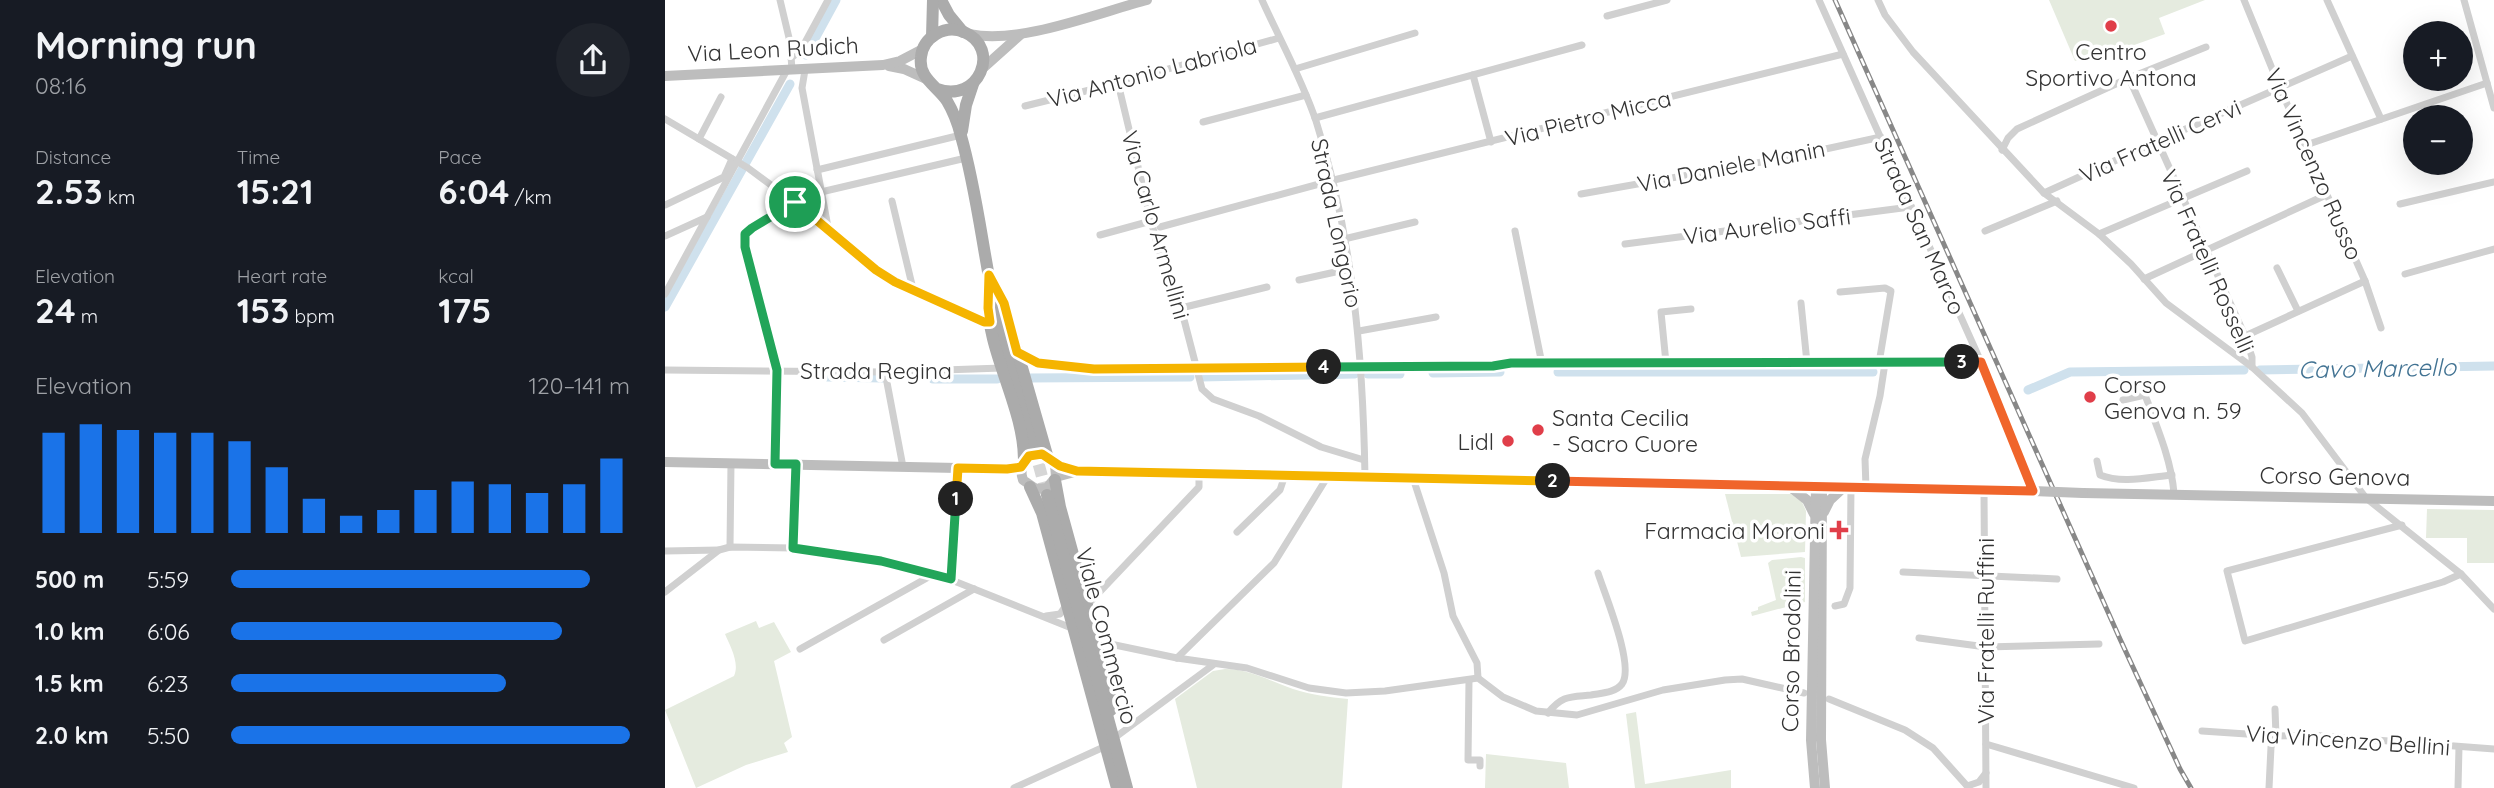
<!DOCTYPE html>
<html lang="en">
<head>
<meta charset="utf-8">
<style>
  :root { --surface:#171b24; --page:#20242c; --text:#f1f3f6; --muted:#9ea1a6; --accent:#1a73e8 }
  body { margin:0; font-family:Quicksand,sans-serif; background:var(--page); color:var(--text); height:100vh; display:flex; flex-direction:column; font-size:26px; white-space:nowrap }
  * { box-sizing:border-box; margin:0 }
  p { font-size:23px; color:var(--muted) }
  .icon { flex:none; width:38px; height:38px; fill:none; stroke:currentColor; stroke-width:2; stroke-linecap:round; stroke-linejoin:round }
  .map { position:relative; flex:1; overflow:hidden }
  .panel { display:flex; flex-direction:column; background:var(--surface); width:665px }
  .panel>* { flex:none }
  .tools { position:absolute; left:1738px; top:21px; display:grid; gap:14px }
  .tools a { display:grid; place-items:center; width:70px; height:70px; border-radius:50%; background:var(--surface); box-shadow:0 7px 28px #0002; font-size:35px }
  .pin { position:absolute; display:grid; place-items:center; width:60px; height:60px; color:#fff; margin:-30px; border:4px solid #fff; border-radius:50%; box-shadow:0 2px 7px #0007 }
  .km { position:absolute; width:35px; height:35px; margin:-18px; border-radius:50%; background:#222; color:#fff; font-size:19px; line-height:35px; text-align:center }
  .round { display:grid; place-items:center; flex:none; width:74px; height:74px; border-radius:37px; background:var(--page) }
  .head { display:flex; align-items:center; justify-content:space-between; height:119px; padding:0 35px }
  h1 { font-size:38px; font-weight:700; line-height:52px }
  .stats { display:grid; grid-template-columns:repeat(3,1fr); gap:10px; height:119px; padding:7px 35px }
  .stats div { display:grid; align-content:center }
  .stats b { font-size:35px; font-weight:700 }
  .stats small { font-size:19px; font-weight:400 }
  .stats p { font-size:19px }
  .chart { height:196px; padding:14px 35px }
  .chart p { display:flex; justify-content:space-between }
  .chart svg { width:100%; height:126px; margin-top:7px; stroke:var(--accent); stroke-width:6 }
  ul { padding:0 35px; list-style:none; font-size:23px }
  li { display:grid; grid-template-columns:112px 84px 1fr; align-items:center; height:52px }
  li i { height:18px; border-radius:9px; background:var(--accent) }
  main { display:flex; flex:1; min-height:0 }
  .map>svg:first-child { display:block }
  .green { fill:#e5ebdf }
  .lines { fill:none; stroke-linecap:round; stroke-linejoin:round }
  .canal { stroke:#cfe1ed; stroke-width:9 }
  .primary-tunnel { stroke:#d6d6d6; stroke-width:12; stroke-dasharray:12 6; stroke-linecap:butt }
  .street { stroke:#d0d0d0; stroke-width:7 }
  .secondary { stroke:#bdbdbd; stroke-width:10 }
  .primary { stroke:#ababab; stroke-width:12 }
  .rail-casing { stroke:#888; stroke-width:5 }
  .rail { stroke:#fff; stroke-width:2.5; stroke-dasharray:8; stroke-linecap:butt }
  .secondary-bridge { stroke:#bdbdbd; stroke-width:10 }
  .split-1-casing { stroke:#fff; stroke-width:14 }
  .split-2-casing { stroke:#fff; stroke-width:14 }
  .split-3-casing { stroke:#fff; stroke-width:14 }
  .split-4-casing { stroke:#fff; stroke-width:14 }
  .split-5-casing { stroke:#fff; stroke-width:14 }
  .split-1 { stroke:#22a559; stroke-width:9 }
  .split-2 { stroke:#f5b400; stroke-width:9 }
  .split-3 { stroke:#f0652b; stroke-width:9 }
  .split-4 { stroke:#22a559; stroke-width:9 }
  .split-5 { stroke:#f5b400; stroke-width:9 }
  .poi-dot { fill:#e03e49; stroke:#fff; stroke-width:2.5 }
  .labels { text-anchor:middle; dominant-baseline:central; stroke-width:7; stroke-linejoin:round; paint-order:stroke }
  .street-label { font-size:23px; fill:#333; stroke:#fff }
  .poi-label { font-size:23px; fill:#333; stroke:#fff; text-anchor:start }
  .water-label { font-size:24px; font-style:italic; fill:#427393; stroke:#fff }
</style>
</head>
<body>
<main>
<section class="panel">
<div class="head"><div><h1>Morning run</h1><p>08:16</p></div><a class="round"><svg class="icon" aria-label="share" viewBox="0 0 24 24"><path d="M12 15V3M7 8l5-5 5 5M5 13v7h14v-7"/></svg></a></div>
<div class="stats">
<div><p>Distance</p><b>2.53<small> km</small></b></div>
<div><p>Time</p><b>15:21</b></div>
<div><p>Pace</p><b>6:04<small> /km</small></b></div>
</div>
<div class="stats">
<div><p>Elevation</p><b>24<small> m</small></b></div>
<div><p>Heart rate</p><b>153<small> bpm</small></b></div>
<div><p>kcal</p><b>175</b></div>
</div>
<div class="chart"><p><span>Elevation</span>120–141 m</p>
<svg viewBox="0 0 160 44" preserveAspectRatio="none"><path d="M5 44V9M15 44V6M25 44V8M35 44V9M45 44V9M55 44V12M65 44V21M75 44V32M85 44V38M95 44V36M105 44V29M115 44V26M125 44V27M135 44V30M145 44V27M155 44V18"/></svg>
</div>
<ul>
<li><b>500 m</b>5:59<i style="width:90%"></i></li>
<li><b>1.0 km</b>6:06<i style="width:83%"></i></li>
<li><b>1.5 km</b>6:23<i style="width:69%"></i></li>
<li><b>2.0 km</b>5:50<i style="width:100%"></i></li>
</ul>
</section>
<div class="map">
<svg width="1829" height="788" viewBox="0 0 1829 788">
  <rect width="100%" height="100%" fill="#fff"/>
  <g class="green">
    <path d="M1384,0h156l-46,18 6,16 -42,15 -4,-3 -44,15z"/>
    <path d="M1060,494h66l11,8 4,9 -1,41 -64,5z"/>
    <path d="M1762,509l67,1v53h-27v-25h-41z"/>
    <path d="M1136,557l4,1v44l-53,14 -1,-4 7,-2v-3l18,-7 -8,-37 4,-3z"/>
    <path d="M91,621l3,7 15,-6 17,30 -17,9 18,76 -8,6 4,9 -42,13 -50,23 -31,-78 69,-34c6,-13 -4,-30 -9,-42z"/>
    <path d="M560,669c26,0 44,12 68,20 18,6 36,8 55,10l-6,89h-145l-22,-89 38,-28z"/>
    <path d="M971,712l9,72 86,-14v18h-96l-9,-74z"/>
    <path d="M821,754l80,9 3,25h-84z"/>
  </g>
  <g class="lines">
    <g class="canal">
      <path d="M141,55l30,-55"/>
      <path d="M0,307l125,-223"/>
      <path d="M1595,370l234,-4"/>
      <path d="M893,372h315"/>
      <path d="M768,373l67,-1"/>
      <path d="M703,374h32"/>
      <path d="M162,377l56,1"/>
      <path d="M536,377l154,-3"/>
      <path d="M363,378l162,-1"/>
      <path d="M268,379h64"/>
      <path d="M1363,390l42,-18 174,-2"/>
    </g>
    <path class="primary-tunnel" d="M369,447l13,48"/>
    <g class="street">
      <path d="M115,0l10,42 2,28"/>
      <path d="M597,0c18,40 40,79 54,121 37,115 47,236 49,356"/>
      <path d="M1154,0l162,362 52,129"/>
      <path d="M1213,0l7,15 28,37 131,141 55,41 32,30 35,39 86,64 50,46 64,85 95,76 33,35"/>
      <path d="M1579,0l36,88 85,193 16,47"/>
      <path d="M1662,0l54,119"/>
      <path d="M1799,0l30,108"/>
      <path d="M942,16l60,-16"/>
      <path d="M126,58l10,-8 27,-50"/>
      <path d="M630,69l120,-36"/>
      <path d="M140,70l-3,18 26,139"/>
      <path d="M808,75l18,67"/>
      <path d="M1464,78l116,258 7,21v10"/>
      <path d="M453,83l33,138 17,62 13,25 21,81 11,10 46,17 62,31 43,13"/>
      <path d="M360,106l93,-23 161,-45"/>
      <path d="M650,118l267,-73"/>
      <path d="M0,119l83,49 80,59 48,43 19,12 79,36 16,4"/>
      <path d="M538,122l103,-27"/>
      <path d="M34,139l22,-42"/>
      <path d="M1641,145l181,-62"/>
      <path d="M1337,150l6,-12 9,-9 112,-51 77,-31"/>
      <path d="M152,170l144,-35"/>
      <path d="M156,192l145,-34"/>
      <path d="M1379,193l112,-51 196,-86"/>
      <path d="M916,194l203,-36 97,-21"/>
      <path d="M227,201l21,88"/>
      <path d="M1735,204l94,-22"/>
      <path d="M0,205l59,-28 8,-18"/>
      <path d="M495,227l174,-47 509,-126"/>
      <path d="M850,231l27,133"/>
      <path d="M1320,231l72,-30"/>
      <path d="M1434,234l148,-63"/>
      <path d="M435,235l51,-14"/>
      <path d="M0,236l42,-19"/>
      <path d="M679,239l71,-17"/>
      <path d="M960,244l285,-37"/>
      <path d="M1612,268l21,43"/>
      <path d="M1740,274l89,-25"/>
      <path d="M1479,279l182,-84"/>
      <path d="M634,280l50,-11"/>
      <path d="M1175,292l45,-4 6,3 -12,72"/>
      <path d="M0,294l122,-224"/>
      <path d="M1136,303l6,60"/>
      <path d="M516,308l86,-21"/>
      <path d="M694,331l77,-14"/>
      <path d="M1580,336l120,-55"/>
      <path d="M354,353l19,10 56,6 399,-3 18,-3 470,-1"/>
      <path d="M1001,363l-5,-51 30,-3"/>
      <path d="M0,370l220,2 117,-4"/>
      <path d="M220,372l18,95"/>
      <path d="M1458,400l22,-5c12,32 26,64 29,98"/>
      <path d="M1432,461l3,14c22,9 50,2 72,0"/>
      <path d="M110,464l2,-94 -32,-123v-13l7,-6 43,-26"/>
      <path d="M748,478l31,95 9,43 24,47 1,15"/>
      <path d="M1201,488l-1,-29 15,-63 5,-33"/>
      <path d="M1319,490l2,298"/>
      <path d="M1737,525l-175,46 18,70 198,-59 18,-8"/>
      <path d="M572,532l43,-42 5,-15"/>
      <path d="M65,547l1,-84"/>
      <path d="M128,548l3,-83"/>
      <path d="M0,551l54,-1"/>
      <path d="M1238,572l154,7"/>
      <path d="M286,579l7,-111"/>
      <path d="M0,592l54,-42 11,-3 63,1 88,13 53,12 140,56"/>
      <path d="M426,601l108,-114v-13"/>
      <path d="M1170,606l9,-2 6,-16 1,-101"/>
      <path d="M381,616l14,-2 7,-10"/>
      <path d="M1254,638l67,9 113,-3"/>
      <path d="M219,640l90,-51"/>
      <path d="M431,641l81,17 70,10 62,20 37,5 39,-2 93,-13 25,19 33,14 41,4 86,-25 62,-10 17,-1 62,14"/>
      <path d="M135,649l134,-75"/>
      <path d="M512,658l97,-95 54,-87"/>
      <path d="M804,680l-1,80h12v6"/>
      <path d="M1164,699l76,31 28,18 36,40"/>
      <path d="M883,713c14,-18 22,-16 43,-18 10,-2 24,-2 31,-11 13,-18 -17,-89 -24,-111"/>
      <path d="M1537,731l74,5 34,-1 184,14"/>
      <path d="M448,739l100,-74"/>
      <path d="M1321,744l148,44"/>
      <path d="M1302,786l12,-4 7,-9"/>
      <path d="M349,788l92,-42"/>
      <path d="M1604,788l2,-41 5,-11 -1,-27"/>
      <path d="M1793,788l1,-41"/>
    </g>
    <g class="secondary">
      <path d="M305,34c48,11 128,-21 177,-34"/>
      <path d="M224,66l15,3 22,10"/>
      <path d="M317,69l38,-34"/>
      <path d="M0,76l218,-11 17,-4 23,-12"/>
      <path d="M0,462l342,7 14,-2"/>
      <path d="M390,464l1,13 -9,11 -11,1 -13,-9c-5,-13 4,-31 20,-26 7,2 9,7 14,11 4,3 12,4 17,5"/>
      <path d="M391,477l22,-6 955,20"/>
      <path d="M1124,486l18,14 7,14"/>
      <path d="M1157,487l-1,253 4,48"/>
      <path d="M1418,493l411,8"/>
      <path d="M1159,512l6,-12 14,-13"/>
      <path d="M1150,788l-4,-48 5,-254"/>
    </g>
    <g class="primary">
      <path d="M276,0l8,15 14,17"/>
      <path d="M267,37l1,-37"/>
      <path d="M272,89c42,15 65,-41 27,-57 -19,-8 -41,5 -43,25 -3,21 16,29 26,44 6,10 11,23 14,35 15,52 21,108 32,162 11,50 27,99 41,149"/>
      <path d="M297,131l4,-26 7,-21"/>
      <path d="M331,289l9,19 42,147"/>
      <path d="M323,298c-2,53 37,110 36,164"/>
      <path d="M390,480l5,27 50,182 1,21"/>
      <path d="M365,487l12,26 75,275"/>
      <path d="M382,495l80,293"/>
    </g>
    <defs>
      <path id="rail" d="M1170,0l285,639 60,130 11,19"/>
    </defs>
    <use href="#rail" class="rail-casing"/>
    <use href="#rail" class="rail"/>
    <path class="secondary-bridge" d="M1368,491l50,2"/>
  </g>
  <g class="lines">
    <defs>
      <path id="split-1" d="M130,202l-43,26 -7,6v13l32,123 -2,94h21l-3,84 88,13 70,18 5,-80"/>
      <path id="split-2" d="M291,499l2,-31 49,1 14,-2 8,-11 13,-2 18,12 17,5 476,10"/>
      <path id="split-3" d="M888,481l480,10 -52,-129h-19"/>
      <path id="split-4" d="M659,367l169,-1 18,-3 451,-1"/>
      <path id="split-5" d="M130,202l81,68 19,12 89,40h6l-2,-14 1,-33 15,28 13,49 21,11 56,6 230,-2"/>
    </defs>
    <use href="#split-1" class="split-1-casing"/>
    <use href="#split-2" class="split-2-casing"/>
    <use href="#split-3" class="split-3-casing"/>
    <use href="#split-4" class="split-4-casing"/>
    <use href="#split-5" class="split-5-casing"/>
    <use href="#split-1" class="split-1"/>
    <use href="#split-2" class="split-2"/>
    <use href="#split-3" class="split-3"/>
    <use href="#split-4" class="split-4"/>
    <use href="#split-5" class="split-5"/>
  </g>
  <g class="poi-dot">
    <circle cx="1446" cy="26" r="7"/>
    <circle cx="1425" cy="397" r="7"/>
    <circle cx="873" cy="430" r="7"/>
    <circle cx="843" cy="441" r="7"/>
    <path d="M1170.5 519.5h7v7h7v7h-7v7h-7v-7h-7v-7h7z"/>
  </g>
  <g class="labels">
    <g class="street-label">
      <text transform="translate(108 49) rotate(-3)">Via Leon Rudich</text>
      <text transform="translate(487 72) rotate(-15)">Via Antonio Labriola</text>
      <text transform="translate(923 118) rotate(-14)">Via Pietro Micca</text>
      <text transform="translate(1495 141) rotate(-24)">Via Fratelli Cervi</text>
      <text transform="translate(1649 164) rotate(66)">Via Vincenzo Russo</text>
      <text transform="translate(1066 166) rotate(-11)">Via Daniele Manin</text>
      <text transform="translate(672 223) rotate(78)">Strada Longorio</text>
      <text transform="translate(491 225) rotate(74)">Via Carlo Armellini</text>
      <text transform="translate(1102 226) rotate(-7)">Via Aurelio Saffi</text>
      <text transform="translate(1255 226) rotate(66)">Strada San Marco</text>
      <text transform="translate(1543 261) rotate(66)">Via Fratelli Rosselli</text>
      <text x="211" y="370">Strada Regina</text>
      <text transform="translate(1670 476) rotate(1)">Corso Genova</text>
      <text transform="translate(1320 631) rotate(-90)">Via Fratelli Ruffini</text>
      <text transform="translate(442 636) rotate(75)">Viale Commercio</text>
      <text transform="translate(1126 651) rotate(-89)">Corso Brodolini</text>
      <text transform="translate(1683 740) rotate(4)">Via Vincenzo Bellini</text>
    </g>
    <g class="poi-label">
      <text x="1446" y="51" text-anchor="middle">Centro<tspan x="1446" dy="26">Sportivo Antona</tspan></text>
      <text x="1439" y="384">Corso<tspan x="1439" dy="26">Genova n. 59</tspan></text>
      <text x="887" y="417">Santa Cecilia<tspan x="887" dy="26">- Sacro Cuore</tspan></text>
      <text x="829" y="441" text-anchor="end">Lidl</text>
      <text x="1160" y="530" text-anchor="end">Farmacia Moroni</text>
    </g>
    <g class="water-label">
      <text transform="translate(1712 368) rotate(-1)">Cavo Marcello</text>
    </g>
  </g>
</svg>
<div class="tools">
<a>+</a>
<a>−</a>
</div>
<div class="pin" style="left:130px;top:202px;background:#1e9e55"><svg class="icon" aria-label="arrive" viewBox="0 0 24 24"><path d="M6 21V4h12l-3 4 3 4H6"/></svg></div>
<b class="km" style="left:291px;top:499px">1</b>
<b class="km" style="left:888px;top:481px">2</b>
<b class="km" style="left:1297px;top:362px">3</b>
<b class="km" style="left:659px;top:367px">4</b>
</div>
</main>
</body>
</html>
